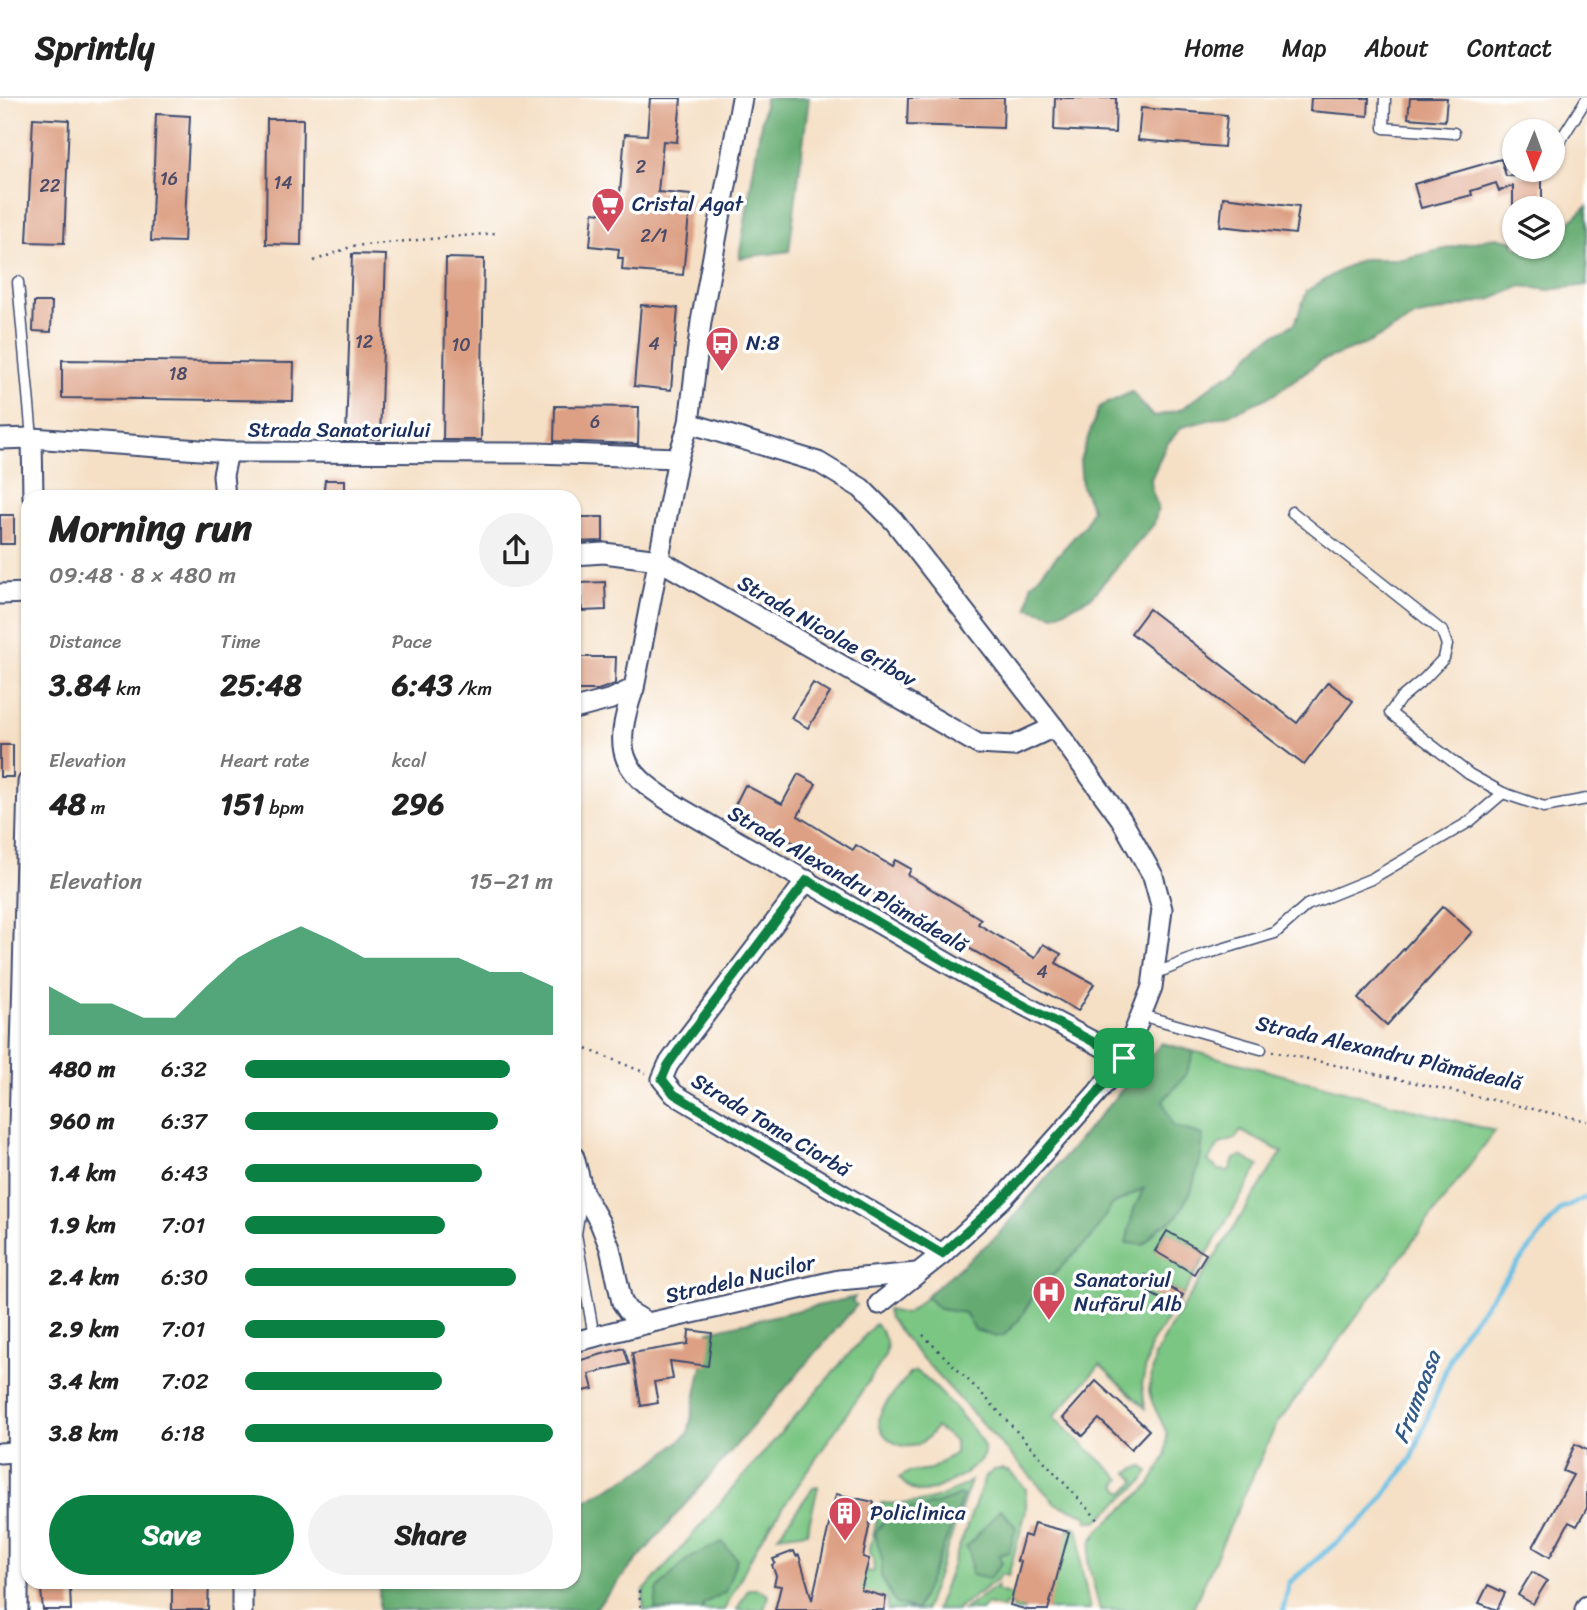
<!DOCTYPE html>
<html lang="en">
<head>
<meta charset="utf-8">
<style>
  :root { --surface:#fff; --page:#f2f2f2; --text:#222; --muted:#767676; --line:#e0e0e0; --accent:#0b8043 }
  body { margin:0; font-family:Sriracha,sans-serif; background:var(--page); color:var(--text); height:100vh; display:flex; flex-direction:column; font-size:26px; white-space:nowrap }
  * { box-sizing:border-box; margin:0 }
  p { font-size:23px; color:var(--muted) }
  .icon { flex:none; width:38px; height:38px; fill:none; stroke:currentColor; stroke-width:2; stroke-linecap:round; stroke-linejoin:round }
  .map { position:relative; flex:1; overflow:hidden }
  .drawer { position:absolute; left:21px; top:392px; width:560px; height:1099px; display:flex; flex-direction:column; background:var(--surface); border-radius:21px; box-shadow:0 2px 5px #0004 }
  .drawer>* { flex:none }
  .needle { width:46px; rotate:181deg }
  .tools { position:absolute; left:1502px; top:21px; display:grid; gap:14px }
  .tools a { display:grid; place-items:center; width:63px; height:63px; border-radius:50%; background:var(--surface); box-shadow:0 2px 5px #0004; font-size:35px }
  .pin { position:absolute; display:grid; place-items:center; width:60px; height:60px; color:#fff; margin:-30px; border-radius:14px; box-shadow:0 4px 10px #0006 }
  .round { display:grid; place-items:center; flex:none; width:74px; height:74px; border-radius:37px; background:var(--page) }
  .headline { display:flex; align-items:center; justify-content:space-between; height:119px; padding:0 28px }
  h1 { font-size:38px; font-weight:700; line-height:52px }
  .figures { display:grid; grid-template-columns:repeat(3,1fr); gap:10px; height:119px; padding:7px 28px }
  .figures div { display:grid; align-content:center }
  .figures b { font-size:30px; font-weight:700 }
  .figures small { font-size:19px; font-weight:400 }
  .figures p { font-size:19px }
  .chart { height:196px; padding:14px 28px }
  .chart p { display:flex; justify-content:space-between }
  .chart svg { width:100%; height:126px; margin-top:7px; fill:var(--accent); opacity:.7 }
  .cta { display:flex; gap:14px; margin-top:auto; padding:14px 28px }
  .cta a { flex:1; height:80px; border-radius:42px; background:var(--accent); color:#fff; font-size:28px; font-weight:700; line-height:80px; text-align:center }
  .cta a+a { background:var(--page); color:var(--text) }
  ul { padding:0 28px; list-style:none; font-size:23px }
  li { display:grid; grid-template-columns:112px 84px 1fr; align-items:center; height:52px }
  li i { height:18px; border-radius:9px; background:var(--accent) }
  header { display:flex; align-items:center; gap:42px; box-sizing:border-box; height:98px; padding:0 35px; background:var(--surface); border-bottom:2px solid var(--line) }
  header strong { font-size:33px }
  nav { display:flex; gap:38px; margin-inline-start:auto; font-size:24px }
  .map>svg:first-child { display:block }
  .green { fill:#7cc683; stroke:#4c7a70; stroke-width:2; fill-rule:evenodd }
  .forest { fill:#65ab71; stroke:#406d68; stroke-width:2 }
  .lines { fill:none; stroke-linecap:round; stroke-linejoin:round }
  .stream { stroke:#66bee3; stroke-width:5 }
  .building { fill:#dda084 }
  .service-casing { stroke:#3c4a6e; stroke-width:13 }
  .minor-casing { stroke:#3c4a6e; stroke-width:23 }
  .path { stroke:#3c4a6e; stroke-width:2.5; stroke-dasharray:2 5; stroke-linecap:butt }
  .service { stroke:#fff; stroke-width:10 }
  .minor { stroke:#fff; stroke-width:19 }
  .route-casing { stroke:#fff; stroke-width:14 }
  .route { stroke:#0b8043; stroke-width:9 }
  .labels { text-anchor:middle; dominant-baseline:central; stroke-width:7; stroke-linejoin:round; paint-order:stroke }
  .number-label { font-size:18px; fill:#4c4b68 }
  .poi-label { font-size:21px; fill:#1b2f5e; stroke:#fff; text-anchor:start }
  .street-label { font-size:21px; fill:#1b2f5e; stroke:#fff }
  .water-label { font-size:23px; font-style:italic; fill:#325a86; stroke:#fff }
</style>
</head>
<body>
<header>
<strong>Sprintly</strong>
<nav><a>Home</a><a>Map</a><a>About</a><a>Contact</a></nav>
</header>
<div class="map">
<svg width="1587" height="1512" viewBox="0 0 1587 1512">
  <rect width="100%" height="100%" fill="#fff"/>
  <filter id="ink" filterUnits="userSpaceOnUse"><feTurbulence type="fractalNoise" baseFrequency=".0143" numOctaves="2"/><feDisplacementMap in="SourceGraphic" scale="14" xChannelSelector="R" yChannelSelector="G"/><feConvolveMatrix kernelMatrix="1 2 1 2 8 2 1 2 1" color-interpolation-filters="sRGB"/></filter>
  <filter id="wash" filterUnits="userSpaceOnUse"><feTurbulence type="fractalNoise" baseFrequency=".00686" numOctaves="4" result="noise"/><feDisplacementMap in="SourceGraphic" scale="28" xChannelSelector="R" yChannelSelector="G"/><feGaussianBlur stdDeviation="1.57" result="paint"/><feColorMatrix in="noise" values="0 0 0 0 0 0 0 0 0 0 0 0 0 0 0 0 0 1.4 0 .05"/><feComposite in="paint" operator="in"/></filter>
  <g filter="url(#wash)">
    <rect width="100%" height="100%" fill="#f5e0c6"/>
    <g class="green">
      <path d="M1162,945l333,88 -219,294 -84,185h-92l-12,-48 4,-21 7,-11 50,-44 17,-30 1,-23 -15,-31 -3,-11 6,-35 20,-37 107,-167 -41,-21 -6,8 -15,5 -12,17 11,9 10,1 5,-12 7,-3 18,10 -77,131 -31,47 -9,40 3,24 -45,-43 -47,52 68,62 -5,6 8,8 12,-12 -8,-8 14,-7 7,6 -6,9 -46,40h-10l-1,-6 -30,-11 -145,-158 -22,-28 -2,-8 19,4 92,-79zM1167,1133l39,23 -12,20 -39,-24zM1145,1177l37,20 -5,12 -38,-21z"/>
      <path d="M875,1226c11,11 15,22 8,36l-125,184 -34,66h-80l-1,-18z"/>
      <path d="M916,1273c12,6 60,59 66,72 2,3 3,6 2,10 -3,14 -49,40 -63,39 -9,-1 -16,-7 -22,-14l10,-6 22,-3 24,-16v-12l-19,-14c-5,7 -10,15 -20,18 -16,6 -42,-10 -36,-30 3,-11 22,-31 29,-41z"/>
      <path d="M1001,1371l9,3 16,17v22l-18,65 -8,-2 -1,4 -43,32h-20l49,-133 9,-7z"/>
      <path d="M971,1383l-46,129h-38l1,-9 -2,-1v-3l-31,-6 5,-24 10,5 4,-1 -1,-14 -4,-5 12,-49c38,3 58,-3 90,-22z"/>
      <path d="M818,1389l-11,45 -29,4 35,-48z"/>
      <path d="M1070,1429h6l5,14v25l9,44h-37l-26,-7 -2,7h-12l1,-4 -9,-2 -1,4 -18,-4 -4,6h-19l34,-25 -1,5 16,5 2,-6 26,7z"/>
      <path d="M748,1491h10l10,6 -4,15h-27z"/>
    </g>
    <g class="forest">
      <path d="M765,0h44l-20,153 -50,7z"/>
      <path d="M1587,108v79l-39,5 -26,-4 -30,13 -77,18 -47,26 -47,18 -48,34 -45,20 -46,12 -16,18 -15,34 1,12 6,16 -4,17 -63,73 -36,18 -27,-7 3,-23 54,-60 7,-16 -10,-22 -2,-27 19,-53 33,-15 21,25 29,-8 34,-27 19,-11 26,-28 34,-20 12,-32 37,-23 19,-9h39l94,-22 18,4v6h38v-8z"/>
      <path d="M1162,945l32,9 -8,23 -23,26 10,25 30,9 -2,22 -10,34 -15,27 -16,9 -17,18 -17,-2 8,-34 10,-21 -32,17 -21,33 -54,52 -18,30 -15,15 -8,2 -21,-7 -10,-17 -26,-4 -13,-13 72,-61z"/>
      <path d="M855,1199l-3,5 5,3 -263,305h-215v-28h195v-75l75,-41 39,-32 21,-103z"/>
      <path d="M959,1397h4c-14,39 -29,77 -47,115l-20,-6 -15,-28 1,-18 -7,-24 15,-24c25,-1 47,-4 69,-15z"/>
      <path d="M1001,1411l15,18 -7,25 -10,3 3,8 -13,16 -18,-4 -1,-22 -4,-6z"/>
      <path d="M722,1444l15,17 -12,33 -22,12v6h-48l2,-20 31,-32z"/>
    </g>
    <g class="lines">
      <path class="stream" d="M1283,1512l6,-27 82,-70 41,-55 45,-118 104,-131 26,-12"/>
    </g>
    <g id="blocks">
      <g class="building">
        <path d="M650,0h31l-4,44 -14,-1 -5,51 33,3 -8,80 -61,-5 1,-12h-5l1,-9 -29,-3 3,-34 25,3 7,-81 22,1z"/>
        <path d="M908,0h96l-1,30 -96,-3z"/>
        <path d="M1055,0h61l-1,35 -61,-3z"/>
        <path d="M1311,0h58l-1,18 -58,-5z"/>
        <path d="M1410,0h37l-2,23 -37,-3z"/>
        <path d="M1141,10l86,7 -3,32 -86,-7z"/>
        <path d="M156,16l34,2 -6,126 -33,-1z"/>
        <path d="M33,20l36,2 -5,123 -37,-1z"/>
        <path d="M267,21h36l-2,126 -35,-1z"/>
        <path d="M1501,61l5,17 36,1v31h-29v-22l-14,5 -3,-8 -25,8 1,4 -51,13 -7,-24z"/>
        <path d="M1223,99l76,9 -4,28 -75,-8z"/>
        <path d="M352,156l34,1 -6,184 -34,-2z"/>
        <path d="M446,160l38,1 -3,181h-38z"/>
        <path d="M34,204h18l-1,30 -18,-1z"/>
        <path d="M641,207l37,3 -7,82 -37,-4z"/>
        <path d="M62,262l232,3 -1,38 -231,-3z"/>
        <path d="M555,308l84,1 -1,37 -84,-3z"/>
        <path d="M325,382h20v17h-22z"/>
        <rect x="0" y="417" width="14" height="29"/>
        <path d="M574,419h29v24l-29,1z"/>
        <path d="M605,484l1,28 -24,1 -2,-28z"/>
        <path d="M1149,511l148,114 31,-41 25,19 -49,64 -173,-132z"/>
        <path d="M574,559h42l-1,27 -17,6h-24z"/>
        <path d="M813,585l17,10 -22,35 -17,-10z"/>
        <rect x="0" y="647" width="13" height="32"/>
        <path d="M798,676l18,10 -18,32 55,34 3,-5 36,21 3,-6 16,9 -3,6 73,44 -3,5 57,34 8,-14 18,10 -5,9 38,21 -16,27 -239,-138 -34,-24 -72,-40 12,-24 37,19z"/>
        <path d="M1443,808l29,26 -85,93 -29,-26z"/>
        <path d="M1167,1133l39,23 -12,20 -39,-23z"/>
        <path d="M1145,1177l38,20 -7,12 -38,-20z"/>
        <path d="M689,1232l23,3 -4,33 -38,-5 3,18 -19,3 4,21 -17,3 -9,-53 56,-9z"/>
        <path d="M624,1250l5,16 -40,10 4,15 -19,4v-31z"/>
        <path d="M1096,1283l53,49 -18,19 -32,-30 -16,17 -20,-18z"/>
        <path d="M1575,1346l12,6v58l-10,18 -8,-4 -19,35 -17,-10 40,-72 -10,-4z"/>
        <path d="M836,1396l38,8 -11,55 6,2 -8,31 25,7 -2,13h-109l6,-24 -7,-1 2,-9 -4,-11 3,-2 -2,-4 21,-8 2,5 3,-1 13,45z"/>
        <path d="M1034,1425l35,9 -21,78h-20l-18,-5 11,-43 -4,-1 7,-26 6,2z"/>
        <path d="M1532,1474l15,9 -14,23 -15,-9z"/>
        <path d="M172,1484h37l-1,28h-36z"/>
        <path d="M1488,1487l17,8 -8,17 -18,-7z"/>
        <path d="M70,1490l1,22h-28l-2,-20z"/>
      </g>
    </g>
  </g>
  <g filter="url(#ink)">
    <use href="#blocks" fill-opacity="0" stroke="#3c4a6e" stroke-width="2"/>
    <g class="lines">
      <defs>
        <g id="service">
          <path d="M1385,0l-1,30 70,5"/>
          <path d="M1560,43l27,-43"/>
          <path d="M18,184l14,156"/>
          <path d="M1292,414l150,119 5,14 -3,13 -19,20 -25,21 -10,14 79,61 34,19 41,14 43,-8"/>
          <path d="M1154,876l45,-18 76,-23 32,-28 64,-26 98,-57 34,-29"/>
          <path d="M1141,917l120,34"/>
          <path d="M582,1098l-6,38 18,103"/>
        </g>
        <g id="minor">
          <path d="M742,0l-41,224 -12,101 129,39 43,26 33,33 160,206 67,92 32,57 9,33 -10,78 -28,71 -27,35 -94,105 -61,56 -63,50"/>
          <path d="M689,325l-11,35 -44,230c-24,68 -11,85 48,121l298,173 144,76"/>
          <path d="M32,340l1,59"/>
          <path d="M0,341l32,-1 196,14 309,1 141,5"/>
          <path d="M225,399l-2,-22 5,-23"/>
          <path d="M574,457l30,-2 55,7 319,184 35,2 41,-19"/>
          <path d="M0,496l28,-1"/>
          <path d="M574,611l38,-10 22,-11"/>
          <path d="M807,782l-125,165 -14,20 -6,14 12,15 268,160"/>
          <path d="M574,1059l9,35 17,31 10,25 12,54 6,9 20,12"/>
          <path d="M574,1244l74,-19 191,-43 78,-7"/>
          <path d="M0,1355l28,-2"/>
          <path d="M18,1512l1,-482 9,-346"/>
          <path d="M242,1512v-28"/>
          <path d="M1585,1512l2,-4"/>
        </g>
      </defs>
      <use href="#service" class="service-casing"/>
      <use href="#minor" class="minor-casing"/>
      <g class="path">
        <path d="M314,163l39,-15 143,-13"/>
        <path d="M574,946l72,29"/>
        <path d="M1272,953l315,70"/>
        <path d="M923,1237l63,63 115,125"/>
        <path d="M639,1493l2,19"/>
      </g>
      <use href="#service" class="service"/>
      <use href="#minor" class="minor"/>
    </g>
  </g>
  <g class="lines" filter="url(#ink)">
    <defs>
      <path id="route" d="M807,782l173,102 144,76 -27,35 -94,105 -61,56 -268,-160 -12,-15 6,-14 14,-20z"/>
    </defs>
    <use href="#route" class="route-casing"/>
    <use href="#route" class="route"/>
  </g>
  <defs>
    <symbol id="supermarket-pin" viewBox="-11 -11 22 30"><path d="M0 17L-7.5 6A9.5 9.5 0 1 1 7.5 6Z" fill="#d1495b" stroke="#fff"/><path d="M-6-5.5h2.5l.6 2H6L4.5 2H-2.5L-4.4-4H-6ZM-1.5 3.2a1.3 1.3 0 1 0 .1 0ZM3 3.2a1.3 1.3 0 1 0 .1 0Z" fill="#fff"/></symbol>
    <symbol id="bus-pin" viewBox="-11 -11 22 30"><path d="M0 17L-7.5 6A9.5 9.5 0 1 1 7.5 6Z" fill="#d1495b" stroke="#fff"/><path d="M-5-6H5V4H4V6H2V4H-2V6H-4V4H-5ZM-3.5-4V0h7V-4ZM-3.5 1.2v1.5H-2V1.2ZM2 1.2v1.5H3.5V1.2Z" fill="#fff"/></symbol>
    <symbol id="hospital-pin" viewBox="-11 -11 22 30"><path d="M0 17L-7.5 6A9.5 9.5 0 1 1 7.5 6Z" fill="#d1495b" stroke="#fff"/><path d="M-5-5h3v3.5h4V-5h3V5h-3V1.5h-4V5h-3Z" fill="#fff"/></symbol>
    <symbol id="building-pin" viewBox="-11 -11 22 30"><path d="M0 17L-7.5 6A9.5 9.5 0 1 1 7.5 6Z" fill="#d1495b" stroke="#fff"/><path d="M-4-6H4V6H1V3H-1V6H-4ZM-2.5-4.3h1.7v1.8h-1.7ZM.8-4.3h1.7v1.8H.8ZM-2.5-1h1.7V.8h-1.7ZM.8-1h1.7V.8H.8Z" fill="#fff"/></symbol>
  </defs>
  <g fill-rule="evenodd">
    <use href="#supermarket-pin" x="589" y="87" width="38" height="52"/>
    <use href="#bus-pin" x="703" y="226" width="38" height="52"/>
    <use href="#hospital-pin" x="1030" y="1175" width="38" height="52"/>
    <use href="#building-pin" x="826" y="1396" width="38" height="52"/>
  </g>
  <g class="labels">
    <g class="number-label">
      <text x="641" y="69">2</text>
      <text x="169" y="81">16</text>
      <text x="283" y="85">14</text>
      <text x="50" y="88">22</text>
      <text x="654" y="138">2/1</text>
      <text x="364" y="244">12</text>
      <text x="654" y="246">4</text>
      <text x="461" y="247">10</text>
      <text x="178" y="276">18</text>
      <text x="595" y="324">6</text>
      <text x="1042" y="874">4</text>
    </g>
    <g class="poi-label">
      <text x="632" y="106">Cristal Agat</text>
      <text x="746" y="245">N:8</text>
      <text x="1074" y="1182">Sanatoriul<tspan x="1074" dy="24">Nufărul Alb</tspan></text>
      <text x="870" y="1415">Policlinica</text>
    </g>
    <g class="street-label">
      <text x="339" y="332">Strada Sanatoriului</text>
      <text transform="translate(827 533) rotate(30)">Strada Nicolae Gribov</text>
      <text transform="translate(848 781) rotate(30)">Strada Alexandru Plămădeală</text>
      <text transform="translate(1389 955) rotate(13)">Strada Alexandru Plămădeală</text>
      <text transform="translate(771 1027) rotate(31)">Strada Toma Ciorbă</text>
      <text transform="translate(740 1181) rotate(-13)">Stradela Nucilor</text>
    </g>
    <g class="water-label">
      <text transform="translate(1417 1299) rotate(-69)">Frumoasa</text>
    </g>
  </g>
</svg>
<div class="tools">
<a><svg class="needle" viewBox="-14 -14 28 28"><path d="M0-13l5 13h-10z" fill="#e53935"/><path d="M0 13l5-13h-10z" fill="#767676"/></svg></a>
<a><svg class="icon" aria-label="layers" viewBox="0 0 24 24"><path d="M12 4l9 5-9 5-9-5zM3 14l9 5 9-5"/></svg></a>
</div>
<div class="pin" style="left:1124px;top:960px;background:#1e9e55"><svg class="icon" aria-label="arrive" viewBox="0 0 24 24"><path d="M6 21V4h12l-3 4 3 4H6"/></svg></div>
<section class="drawer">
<div class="headline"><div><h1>Morning run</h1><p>09:48 · 8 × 480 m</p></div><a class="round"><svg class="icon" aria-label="share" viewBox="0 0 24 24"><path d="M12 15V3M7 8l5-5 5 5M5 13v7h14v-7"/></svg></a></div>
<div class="figures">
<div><p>Distance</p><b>3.84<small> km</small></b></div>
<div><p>Time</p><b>25:48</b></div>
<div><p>Pace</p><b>6:43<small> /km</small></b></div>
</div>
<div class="figures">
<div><p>Elevation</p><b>48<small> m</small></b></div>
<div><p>Heart rate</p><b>151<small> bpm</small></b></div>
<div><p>kcal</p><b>296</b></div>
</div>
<div class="chart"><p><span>Elevation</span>15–21 m</p>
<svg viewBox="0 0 160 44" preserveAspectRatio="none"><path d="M0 44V27L10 33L20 33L30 38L40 38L50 27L60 17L70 11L80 6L90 11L100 17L110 17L120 17L130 17L140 22L150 22L160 27V44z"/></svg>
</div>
<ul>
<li><b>480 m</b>6:32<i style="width:86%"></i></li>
<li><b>960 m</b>6:37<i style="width:82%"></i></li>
<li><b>1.4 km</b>6:43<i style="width:77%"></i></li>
<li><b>1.9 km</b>7:01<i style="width:65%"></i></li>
<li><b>2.4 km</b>6:30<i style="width:88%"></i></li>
<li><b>2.9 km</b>7:01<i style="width:65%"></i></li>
<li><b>3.4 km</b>7:02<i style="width:64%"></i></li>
<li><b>3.8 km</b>6:18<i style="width:100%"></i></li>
</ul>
<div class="cta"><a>Save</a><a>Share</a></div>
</section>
</div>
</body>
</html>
